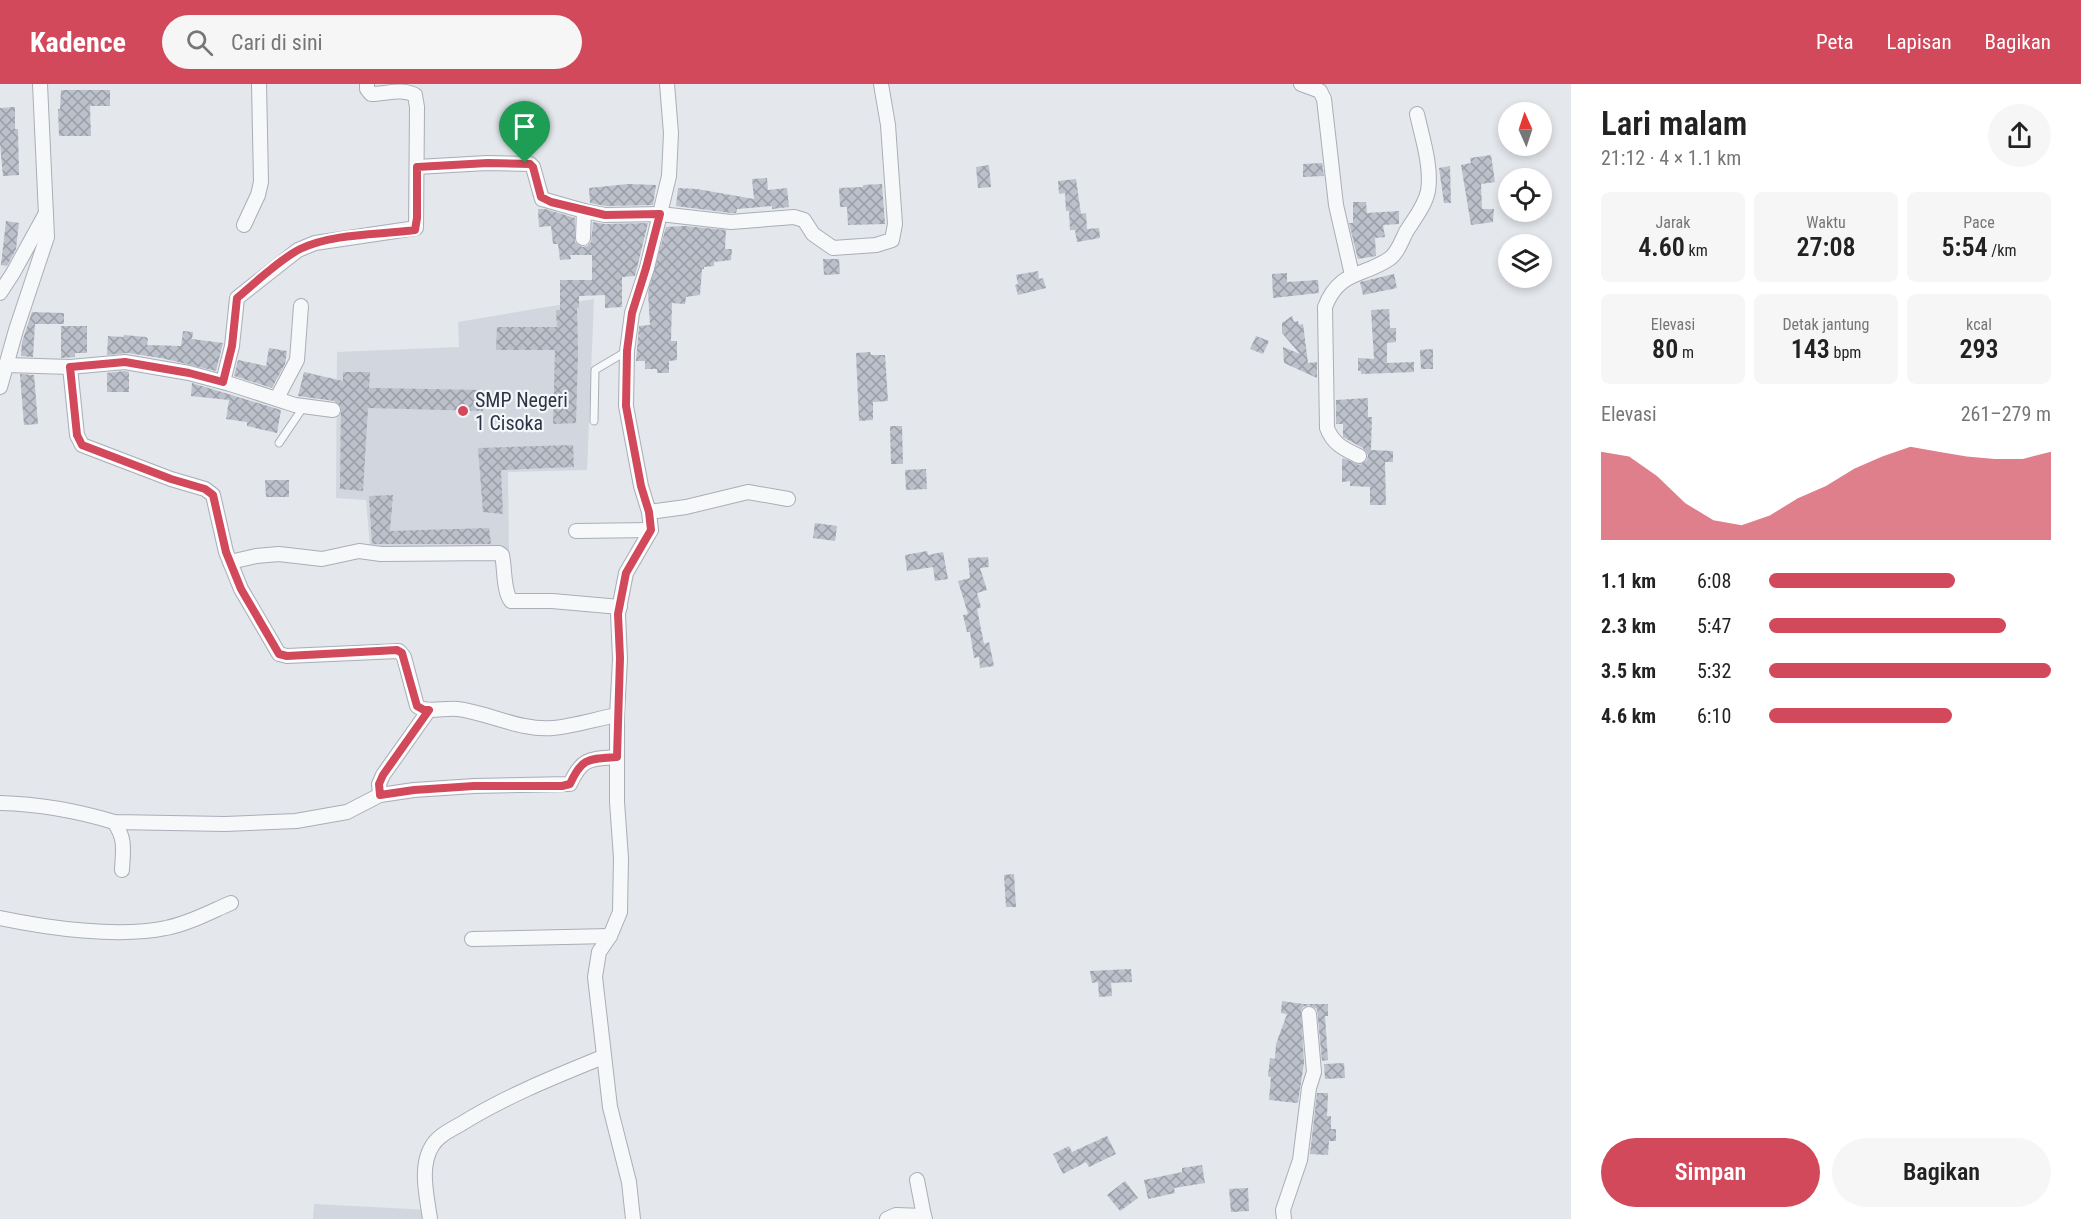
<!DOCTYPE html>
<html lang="id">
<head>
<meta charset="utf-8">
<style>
  :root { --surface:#fff; --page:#f6f6f6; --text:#222; --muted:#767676; --accent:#d1495b }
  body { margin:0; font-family:"Roboto Condensed",sans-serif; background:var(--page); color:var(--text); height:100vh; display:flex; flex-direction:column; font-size:22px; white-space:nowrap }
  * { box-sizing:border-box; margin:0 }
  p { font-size:20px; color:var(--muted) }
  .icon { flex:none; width:33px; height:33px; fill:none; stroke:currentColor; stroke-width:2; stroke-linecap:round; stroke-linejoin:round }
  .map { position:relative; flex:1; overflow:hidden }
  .panel { display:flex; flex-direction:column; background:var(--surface); width:510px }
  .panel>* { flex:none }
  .needle { width:39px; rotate:357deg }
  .tools { position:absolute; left:1498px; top:18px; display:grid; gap:12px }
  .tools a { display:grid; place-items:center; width:54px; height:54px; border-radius:50%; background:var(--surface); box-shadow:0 3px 9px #0003; font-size:30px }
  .pin { position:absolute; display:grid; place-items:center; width:51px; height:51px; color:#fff; margin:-62px -26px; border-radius:50% 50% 50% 0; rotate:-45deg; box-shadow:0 0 6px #0007 }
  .pin .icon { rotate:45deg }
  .round { display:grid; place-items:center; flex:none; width:63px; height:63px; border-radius:32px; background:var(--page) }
  .head { display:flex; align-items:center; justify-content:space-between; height:102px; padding:0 30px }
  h1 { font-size:33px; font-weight:600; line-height:45px }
  .metrics { display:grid; grid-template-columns:repeat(3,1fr); gap:9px; height:102px; padding:6px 30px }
  .metrics div { display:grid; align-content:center; border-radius:9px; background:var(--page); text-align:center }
  .metrics b { font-size:26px; font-weight:600 }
  .metrics small { font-size:16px; font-weight:400 }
  .metrics p { font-size:16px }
  .chart { height:168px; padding:12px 30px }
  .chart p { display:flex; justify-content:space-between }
  .chart svg { width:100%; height:108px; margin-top:6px; fill:var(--accent); opacity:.7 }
  .primary-button { display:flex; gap:12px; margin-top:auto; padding:12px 30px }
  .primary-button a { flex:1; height:69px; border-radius:36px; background:var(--accent); color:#fff; font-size:24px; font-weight:600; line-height:69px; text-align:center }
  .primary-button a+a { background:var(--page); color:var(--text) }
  ul { padding:0 30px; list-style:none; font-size:20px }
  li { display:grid; grid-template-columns:96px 72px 1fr; align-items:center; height:45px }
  li i { height:15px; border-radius:8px; background:var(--accent) }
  header { display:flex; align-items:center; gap:36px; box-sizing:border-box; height:84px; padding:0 30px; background:var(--accent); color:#fff }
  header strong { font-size:28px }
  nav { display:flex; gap:33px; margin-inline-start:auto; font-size:21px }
  .search { width:420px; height:54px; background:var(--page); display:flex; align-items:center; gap:15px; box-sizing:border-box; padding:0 21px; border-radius:33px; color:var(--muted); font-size:22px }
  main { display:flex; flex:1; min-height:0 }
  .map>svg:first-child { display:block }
  .built { fill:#d2d6de }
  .building { fill:url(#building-cross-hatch) }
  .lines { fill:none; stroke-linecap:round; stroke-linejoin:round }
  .service-casing { stroke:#a9aeb7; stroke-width:9 }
  .minor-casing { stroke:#a9aeb7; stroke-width:16 }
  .service { stroke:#f7f8fa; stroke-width:7 }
  .minor { stroke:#f7f8fa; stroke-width:14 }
  .route-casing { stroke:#fff; stroke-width:12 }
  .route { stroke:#d1495b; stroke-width:8 }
  .poi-dot { fill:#d1495b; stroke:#f4f6f9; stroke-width:2 }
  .labels { text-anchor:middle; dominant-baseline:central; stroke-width:4.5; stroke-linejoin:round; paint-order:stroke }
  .poi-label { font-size:20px; fill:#2b3445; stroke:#f4f6f9; text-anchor:start }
</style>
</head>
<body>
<header>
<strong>Kadence</strong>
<div class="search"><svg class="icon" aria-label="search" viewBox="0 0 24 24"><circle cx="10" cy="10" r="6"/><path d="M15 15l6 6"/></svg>Cari di sini</div>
<nav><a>Peta</a><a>Lapisan</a><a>Bagikan</a></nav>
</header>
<main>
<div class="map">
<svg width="1571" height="1135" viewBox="0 0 1571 1135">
  <defs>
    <pattern id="building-cross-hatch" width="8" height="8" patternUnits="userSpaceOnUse" patternTransform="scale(1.5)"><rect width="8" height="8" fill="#bbc0ca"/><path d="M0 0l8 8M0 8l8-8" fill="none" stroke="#989da6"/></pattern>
  </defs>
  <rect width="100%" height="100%" fill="#e4e7ec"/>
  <g class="built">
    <path d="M594,215l-7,171 -79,2 1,84 -138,3 -5,-59 -30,-2 1,-146 122,-5 -1,-25z"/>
    <path d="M314,1120l115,6v9h-116z"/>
  </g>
  <g class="building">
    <path d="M61,6h49v16h-20l1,30h-32l-1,-27h2z"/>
    <path d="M15,23v22h3l1,46 -16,1 -3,-33v-35z"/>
    <path d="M1491,71l4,27 -14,2 1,25h12l-1,13 -22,3 -10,-60 10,-2 -1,-5z"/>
    <path d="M1322,79l2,13 -21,1v-13z"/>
    <path d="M989,81l2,22 -13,1 -2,-21z"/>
    <path d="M1450,82l1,37h-7l-5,-35z"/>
    <path d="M767,94l1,12 19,-2 2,19 -17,2v-3l-35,3 -1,4h-5l-55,-7 2,-18 19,1 57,10 -2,-20z"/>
    <path d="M1076,95l5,35 5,-1 1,16 12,-1 1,10 -23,4 -2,-12h-5l-1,-19h-3l-1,-18 -6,1 -1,-13z"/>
    <path d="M628,100l28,1 -3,20 -47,1 -16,-3 -1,-15z"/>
    <path d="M882,100l3,40 -37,1 -1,-18h-7l-1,-19 24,-1v-2z"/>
    <path d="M1353,118h13l1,11 32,-2v13l-16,1 2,12 -10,1 1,18 -18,3 -9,-36h4z"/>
    <path d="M538,125h7l30,9v24l7,5 5,-1 4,-4 2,-20 12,2 43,-1 -13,53 -13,1v30l-17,1v-13l-26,1v12h-2l1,45 -2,70 -23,1 2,-74h-59l1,-23h60l-1,-17h4v-30h32v-25h-22l1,4 -11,1 -2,-16h-5l-2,-18 -12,1z"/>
    <path d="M6,137l13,2 -3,26 -9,17 -6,-1z"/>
    <path d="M685,142l41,4 -1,19h7l-1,11 -17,2v4l-10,1v2h-2l-2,26 -14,2 -1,7 -13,-1 -1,38h6v19l-8,1v12h-12v-4h-12v-8h-9l3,-35 11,-1 -2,-33 18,-65z"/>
    <path d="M823,175h16l1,15 -16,1z"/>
    <path d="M1038,187l1,8 4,-1 3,10 -28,7 -3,-10 3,-1 -2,-9z"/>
    <path d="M1287,189v9l31,-2 1,13 -46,5 -1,-24z"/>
    <path d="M1394,190l3,14 -34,7 -3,-13z"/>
    <path d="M1389,225l1,19h6v14l-9,1v20l27,-1v10l-53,2v-3h-3v-13l16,1 -3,-49z"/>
    <path d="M32,228l32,1v11h-29l-2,33 -12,-1 1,-14z"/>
    <path d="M1292,232l2,6 4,-1 1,4 4,-1 5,39 9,-1v16l-33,-15 -1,-16 17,7 -18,-21v-10z"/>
    <path d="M61,242h26v27h-12v4l-14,1z"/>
    <path d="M183,247l10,1 -1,7 31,4 -7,28 -55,-13 -33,-5 -21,2 1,-19 15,1 1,-2 22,2 2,2 -1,6 34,1z"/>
    <path d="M1256,252l13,5 -6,13 -13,-5z"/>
    <path d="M269,264l18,3 -2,13 -13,24 -38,-12 4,-16 28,6z"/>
    <path d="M1433,265v20h-12l-1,-19z"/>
    <path d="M870,268l1,3h14l3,46 -15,1v18l-14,1 -3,-68z"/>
    <path d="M125,287l4,1v20h-22v-19z"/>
    <path d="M304,288l39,9v-9h27l-1,16 115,2 -1,21 -115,-3 -5,83 -23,-2 1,-82 -7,-6 -36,-5z"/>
    <path d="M20,290l14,1 4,49 -14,1z"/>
    <path d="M192,299l89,27 -4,23 -30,-7v-4l-21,-3 3,-19 -38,-4z"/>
    <path d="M1368,314v19h4l-1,33 22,1v11h-8l1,43h-16v-18l-20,-1v-5l-8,1v-22l1,-2 17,7 7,-5 1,-5 -5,-7 -20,-11v-13h-7v-24z"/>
    <path d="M890,342h12l1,38h-12z"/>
    <path d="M573,361l1,22 -73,3 2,44 -20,-2 -5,-64z"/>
    <path d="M926,385l1,20 -21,1 -1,-20z"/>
    <path d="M265,396h24v17h-23z"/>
    <path d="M393,411l-3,36 99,-3 2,16h-119l-3,-48z"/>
    <path d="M815,439l22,3 -2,15 -22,-3z"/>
    <path d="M927,467l1,4 15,-3 5,27 -13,2 -2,-14 -26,4 -2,-16z"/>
    <path d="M988,473l1,10 -9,1 7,22 -10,3 4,14 -4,2 7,35 5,-2 5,24 -14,2 -1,-11 -5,1 -4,-26h-3l-4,-17 5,-1 -10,-33 12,-3 -2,-20z"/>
    <path d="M1014,790l2,33h-10l-2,-32z"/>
    <path d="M1131,885l1,13 -21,1 1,13 -13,1 -1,-15 -6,1 -2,-12z"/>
    <path d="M1282,917l21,3h25v12h-3l3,44 -6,1 -5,-52 -8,-4 -6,2 -2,4 3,52 -6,39 -2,1 -27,-3 2,-23 -3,-1 2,-18 5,1 1,-15 11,-30 -6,-1z"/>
    <path d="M1344,979l1,15 -20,1 -1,-15z"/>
    <path d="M1317,1009h11l-1,23h4v13h5v12h-7l-1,14 -18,-1z"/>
    <path d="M1107,1052l9,18 -27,13 -3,-5 -23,12 -10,-20 16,-8 3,6z"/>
    <path d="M1202,1081l3,18 -31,5 1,5 -27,6 -4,-19 38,-8v-4z"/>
    <path d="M1125,1097l13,17 -18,13 -13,-16z"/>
    <path d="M1248,1104l1,23 -18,1 -2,-23z"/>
  </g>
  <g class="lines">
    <defs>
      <g id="service">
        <path d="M594,337l1,-51 32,-19"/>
        <path d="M279,359l25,-37"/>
      </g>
      <g id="minor">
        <path d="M1301,0l19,7 4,8 12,106 16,70"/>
        <path d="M417,83l70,-4 43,1 3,3 9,32 42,12"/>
        <path d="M244,141l14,-30 3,-13 -2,-98"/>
        <path d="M583,154l1,-27 21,4 55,-1 71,8 63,-5 10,3 9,14 20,14 43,-3 16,-5 3,-16 -7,-99 -7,-41"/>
        <path d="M0,209l13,-20 33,-60"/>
        <path d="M7,281l63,2 55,-5 64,11 41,11 65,21 38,5"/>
        <path d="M70,283l7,68 5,10 89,34 34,10 8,6 13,57 15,37 38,65 8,2 112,-5 5,6 13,49c10,8 28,1 41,3 31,4 63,22 95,19 21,-2 43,-9 64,-13"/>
        <path d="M223,298l9,-36 5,-48 61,-48 17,-7 101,-15 1,-121 -2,-12c-13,-7 -30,-1 -44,-1l-4,-5v-5"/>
        <path d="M0,303l16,-57 31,-93 -7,-153"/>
        <path d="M277,314l20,-38 4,-54"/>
        <path d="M1359,372c-15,-7 -26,-12 -32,-28l-2,-121c14,-37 38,-30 64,-48 8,-5 13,-19 17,-27 8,-13 19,-26 22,-41 4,-24 -6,-54 -11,-77"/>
        <path d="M649,428l37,-5 62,-15 40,7"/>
        <path d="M576,447l75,-1"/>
        <path d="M230,478l26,-6 23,-2 43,5 37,-8 22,3 118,-1 3,2c3,13 1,35 9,46h41l68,6"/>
        <path d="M380,711l-1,-11 4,-9 46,-65"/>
        <path d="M0,719c38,1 78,8 114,19l111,2 71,-3 51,-9 33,-17 34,-5 60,-4 96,-2c12,-26 19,-25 47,-27"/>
        <path d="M114,738c12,17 9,28 8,48"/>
        <path d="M0,834c48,10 118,20 166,10 22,-4 44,-16 65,-25"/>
        <path d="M472,855l138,-3"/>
        <path d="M917,1096l7,36"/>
        <path d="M430,1135c-3,-23 -11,-52 2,-73 6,-10 18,-16 29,-22 45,-28 93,-47 142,-67"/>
        <path d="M633,1135l-4,-37 -19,-75 -15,-130 4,-25 11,-16 10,-24 1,-54 -4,-56v-87l3,-56 -2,-45 8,-41 25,-43 -2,-18 -8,-26 -15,-80 1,-55 5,-38 15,-45 22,-92 2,-43 -4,-49"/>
        <path d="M887,1135l9,-4 28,1 1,3"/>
        <path d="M1284,1135l-1,-9 17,-50 9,-72 5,-16 -5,-58"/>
      </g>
    </defs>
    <use href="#service" class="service-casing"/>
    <use href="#minor" class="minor-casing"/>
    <use href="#service" class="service"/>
    <use href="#minor" class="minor"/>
  </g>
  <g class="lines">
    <defs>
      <path id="route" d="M488,79l42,1 3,3 8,30 10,5 54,13 55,-1 -14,54 -14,45 -5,38 -1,55 15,80 8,26 2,18 -25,43 -8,41 2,44 -3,99c-28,2 -35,0 -47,27l-8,2h-88l-60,4 -34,5 -1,-11 4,-9 46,-65h-5l-7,-4 -15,-53 -5,-3 -110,6 -8,-2 -38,-65 -15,-37 -13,-57 -8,-6 -34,-10 -89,-34 -5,-10 -7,-68 55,-5 64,11 34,9 9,-36 5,-48c18,-15 43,-39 63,-49 34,-16 78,-14 115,-19l2,-12v-51z"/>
    </defs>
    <use href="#route" class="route-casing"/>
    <use href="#route" class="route"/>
  </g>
  <circle class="poi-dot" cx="463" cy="327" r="6"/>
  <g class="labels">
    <g class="poi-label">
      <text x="475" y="316">SMP Negeri<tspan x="475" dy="23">1 Cisoka</tspan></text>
    </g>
  </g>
</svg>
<div class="tools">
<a><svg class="needle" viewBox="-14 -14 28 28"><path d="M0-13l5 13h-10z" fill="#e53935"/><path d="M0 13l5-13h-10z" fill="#767676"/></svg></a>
<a><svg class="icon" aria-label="locate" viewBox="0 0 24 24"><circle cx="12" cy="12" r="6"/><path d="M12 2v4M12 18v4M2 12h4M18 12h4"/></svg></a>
<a><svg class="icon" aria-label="layers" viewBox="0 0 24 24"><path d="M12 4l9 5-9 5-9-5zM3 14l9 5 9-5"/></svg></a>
</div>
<div class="pin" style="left:525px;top:79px;background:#1e9e55"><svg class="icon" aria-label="arrive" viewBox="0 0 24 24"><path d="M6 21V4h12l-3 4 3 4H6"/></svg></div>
</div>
<section class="panel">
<div class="head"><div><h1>Lari malam</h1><p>21:12 · 4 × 1.1 km</p></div><a class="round"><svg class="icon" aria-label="share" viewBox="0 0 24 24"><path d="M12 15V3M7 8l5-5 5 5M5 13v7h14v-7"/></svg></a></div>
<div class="metrics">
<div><p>Jarak</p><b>4.60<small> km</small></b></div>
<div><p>Waktu</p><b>27:08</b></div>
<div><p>Pace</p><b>5:54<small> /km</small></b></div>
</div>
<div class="metrics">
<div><p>Elevasi</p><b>80<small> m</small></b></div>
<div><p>Detak jantung</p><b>143<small> bpm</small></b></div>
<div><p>kcal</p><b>293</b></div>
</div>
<div class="chart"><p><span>Elevasi</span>261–279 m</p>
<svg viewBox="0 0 160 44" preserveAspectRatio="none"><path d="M0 44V8L10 10L20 18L30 29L40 36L50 38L60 34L70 27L80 22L90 15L100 10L110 6L120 8L130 10L140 11L150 11L160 8V44z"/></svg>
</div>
<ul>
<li><b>1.1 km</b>6:08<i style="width:66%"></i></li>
<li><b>2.3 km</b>5:47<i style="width:84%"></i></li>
<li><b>3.5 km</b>5:32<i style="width:100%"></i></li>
<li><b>4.6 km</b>6:10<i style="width:65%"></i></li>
</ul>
<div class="primary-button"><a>Simpan</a><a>Bagikan</a></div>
</section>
</main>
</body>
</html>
